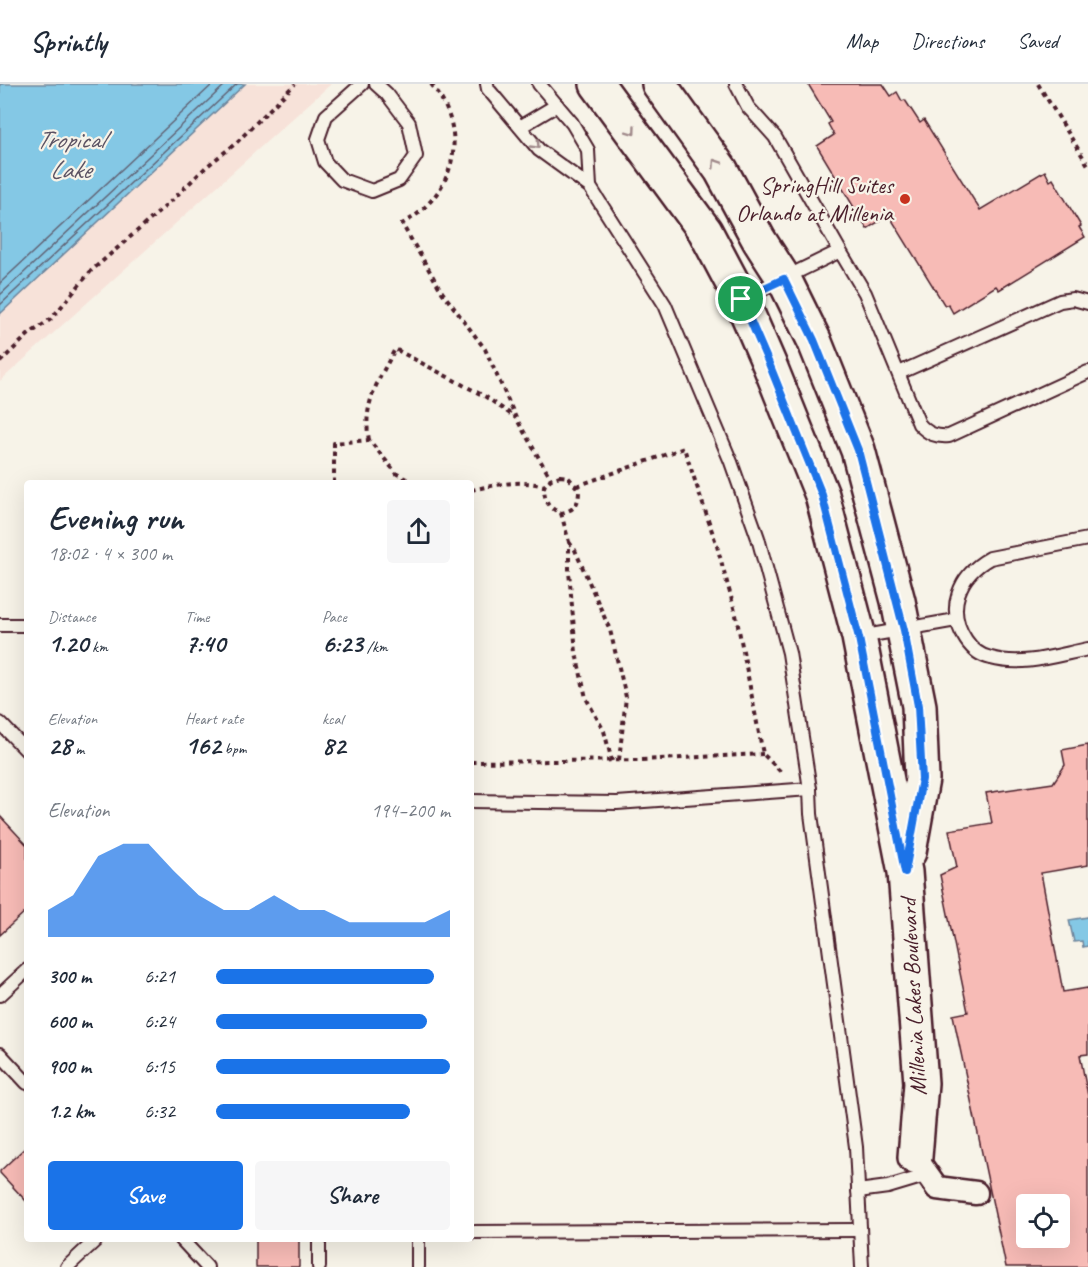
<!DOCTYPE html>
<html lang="en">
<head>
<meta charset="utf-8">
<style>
  :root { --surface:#fff; --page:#f6f6f7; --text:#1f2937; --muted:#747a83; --line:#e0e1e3; --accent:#1a73e8 }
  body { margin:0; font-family:Caveat,sans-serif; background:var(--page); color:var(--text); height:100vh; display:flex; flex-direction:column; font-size:22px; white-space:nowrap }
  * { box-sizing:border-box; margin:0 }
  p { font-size:20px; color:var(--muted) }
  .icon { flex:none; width:33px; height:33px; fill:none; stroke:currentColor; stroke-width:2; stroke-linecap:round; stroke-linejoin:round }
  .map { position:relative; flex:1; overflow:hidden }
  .details { position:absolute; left:24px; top:396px; width:450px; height:762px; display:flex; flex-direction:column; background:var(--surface); border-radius:6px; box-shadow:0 6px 24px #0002 }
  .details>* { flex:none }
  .tools { position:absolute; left:1016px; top:1110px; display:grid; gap:12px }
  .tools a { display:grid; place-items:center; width:54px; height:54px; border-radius:6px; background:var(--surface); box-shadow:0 6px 24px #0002; font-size:30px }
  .pin { position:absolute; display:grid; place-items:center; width:51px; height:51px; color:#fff; margin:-26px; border:3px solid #fff; border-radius:50%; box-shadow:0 2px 6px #0007 }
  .round { display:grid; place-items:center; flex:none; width:63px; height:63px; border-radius:6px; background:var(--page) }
  .overview { display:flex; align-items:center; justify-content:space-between; height:102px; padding:0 24px }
  h1 { font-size:33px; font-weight:600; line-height:45px }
  .figures { display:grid; grid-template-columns:repeat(3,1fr); gap:9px; height:102px; padding:6px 24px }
  .figures div { display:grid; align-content:center }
  .figures b { font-size:26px; font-weight:600 }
  .figures small { font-size:16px; font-weight:400 }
  .figures p { font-size:16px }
  .chart { height:168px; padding:12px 24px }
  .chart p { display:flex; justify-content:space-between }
  .chart svg { width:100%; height:108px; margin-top:6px; fill:var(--accent); opacity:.7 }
  .action { display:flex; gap:12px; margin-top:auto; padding:12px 24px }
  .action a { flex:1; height:69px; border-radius:6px; background:var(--accent); color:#fff; font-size:24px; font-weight:600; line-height:69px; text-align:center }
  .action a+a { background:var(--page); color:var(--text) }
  ul { padding:0 24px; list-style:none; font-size:20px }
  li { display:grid; grid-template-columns:96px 72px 1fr; align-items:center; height:45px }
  li i { height:15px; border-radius:8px; background:var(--accent) }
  header { display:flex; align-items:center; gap:36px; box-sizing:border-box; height:84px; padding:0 30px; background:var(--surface); border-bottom:2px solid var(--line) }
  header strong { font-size:28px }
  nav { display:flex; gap:33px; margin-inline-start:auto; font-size:21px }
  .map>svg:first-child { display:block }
  .built { fill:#f7e2d9 }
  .water { fill:#84c8e5; stroke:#6d849b; stroke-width:1.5 }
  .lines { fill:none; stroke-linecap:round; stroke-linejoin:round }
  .shore { stroke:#616375; stroke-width:1.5 }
  .building { fill:#f7bbb6; stroke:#4a1f2b; stroke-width:1.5; fill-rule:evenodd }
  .lane-casing { stroke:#4a1f2b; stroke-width:16 }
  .street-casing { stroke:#4a1f2b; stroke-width:27 }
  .secondary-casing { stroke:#4a1f2b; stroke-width:38 }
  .path { stroke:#4a1f2b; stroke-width:4; stroke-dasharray:4.5 4.5; stroke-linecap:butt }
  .lane { stroke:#f7f3e8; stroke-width:12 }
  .street { stroke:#f7f3e8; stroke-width:22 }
  .secondary { stroke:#f7f3e8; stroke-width:33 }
  .oneway { stroke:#a0898a }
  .route-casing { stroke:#fff; stroke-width:12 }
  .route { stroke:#1a73e8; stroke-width:8 }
  .poi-dot { fill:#c8321e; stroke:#f7f3e8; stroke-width:2 }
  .labels { text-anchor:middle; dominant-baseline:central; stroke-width:4.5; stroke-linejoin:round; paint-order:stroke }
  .poi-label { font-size:24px; fill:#4a1f2b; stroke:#f7f3e8; text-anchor:end }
  .street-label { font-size:24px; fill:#4a1f2b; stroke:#f7f3e8 }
  .water-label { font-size:26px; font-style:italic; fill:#5b5263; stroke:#f7f3e8 }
</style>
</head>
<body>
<header>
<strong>Sprintly</strong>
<nav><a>Map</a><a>Directions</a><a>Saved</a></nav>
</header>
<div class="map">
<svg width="1088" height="1183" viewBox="0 0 1088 1183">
  <rect width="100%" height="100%" fill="#f7f3e8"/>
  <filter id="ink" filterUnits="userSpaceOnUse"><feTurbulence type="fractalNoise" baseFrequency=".0167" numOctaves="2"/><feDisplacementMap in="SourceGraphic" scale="12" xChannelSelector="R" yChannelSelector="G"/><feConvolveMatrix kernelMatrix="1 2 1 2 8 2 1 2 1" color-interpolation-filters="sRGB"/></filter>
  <g filter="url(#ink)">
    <path class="built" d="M0,0h331l-331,297z"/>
    <g class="water">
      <path d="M0,0h245l-245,230z"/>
      <path d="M1088,833v29l-5,1 -1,-6 -8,1 -5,-22z"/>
    </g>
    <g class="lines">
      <g class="shore">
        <path d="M0,199l213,-199"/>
        <path d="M0,211l226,-211"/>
        <path d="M0,221l237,-221"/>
      </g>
    </g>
    <g class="building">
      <path d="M808,0h75l8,12 6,-4 5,9 3,-1 15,23 4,-3 56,90 65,-39 5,10 3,-2 28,47 -2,1 6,10 -86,53 -3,-4 -43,27 -5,-9 -3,2 -56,-91 -22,14 -50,-83 17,-11 -6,-11 3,-2z"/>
      <path d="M1088,661v120l-47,8 22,119 25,-4v66l-8,1 8,41v171h-82l-53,-252 15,-3 -28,-137 17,-8 -8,-37 43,-7 -6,-30 67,-10 12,-18 -3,-15zM1026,1120h33v34h-33z"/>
      <path d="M0,732l27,29v65l-27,25z"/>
      <path d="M27,1062v56l-27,-29v-2z"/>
      <rect x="256" y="1155" width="43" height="28"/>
    </g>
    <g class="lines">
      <defs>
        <g id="lane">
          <path d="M362,0l-36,32 -8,23 7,23 17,18 30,11 27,-11 17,-24 -7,-33 -22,-29 -11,-10"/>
          <path d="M539,0l33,39 16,27 2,37"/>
          <path d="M736,0l12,23 27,30 65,114 -99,48"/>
          <path d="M520,43l37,-22"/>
          <path d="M840,167l25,42 54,131c9,10 17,13 30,12l139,-64"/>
          <path d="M899,289l161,-72 13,-2 15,4"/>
          <path d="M1088,455l-98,19c-31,17 -45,51 -24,82 6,9 14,16 25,18 32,9 66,-3 97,-9"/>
          <path d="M0,541h27"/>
          <path d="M860,553l96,-17"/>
          <path d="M0,639l27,28"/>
          <path d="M810,705l1,25 45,333 6,120"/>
          <path d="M471,717l146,2 193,-14 -21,-136 -31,-115 -27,-76 -66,-157 -75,-118 -51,-37 -51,-61 -1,-5"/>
          <path d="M0,911l27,-25"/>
          <path d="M0,970l27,29"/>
          <path d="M858,1107l30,-4 40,-12"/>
          <path d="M471,1148l388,-2"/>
          <path d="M181,1155l26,28"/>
          <path d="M319,1155v28"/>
          <path d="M67,1183l30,-28"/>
          <path d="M418,1183v-28"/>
        </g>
        <path id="street" d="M915,1073l22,31 39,5"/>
        <g id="secondary">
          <path d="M597,0l108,147 36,68 29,67 52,129 37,142 46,235 16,211 -6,74"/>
          <path d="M659,0l62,86 38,70 25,39 30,61 44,110 40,151 21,105 3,73 -13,73"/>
        </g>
      </defs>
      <use href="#lane" class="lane-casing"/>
      <use href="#street" class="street-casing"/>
      <use href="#secondary" class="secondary-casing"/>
      <g class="path">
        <path d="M431,0c32,39 30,88 -6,123 -6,7 -15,12 -23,17l40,68 43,57 31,69 35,61"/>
        <path d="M1038,0l50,81"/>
        <path d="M0,278l28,-27 23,-16 40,-48 76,-66 39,-38 29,-23 60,-60"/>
        <path d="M369,356c-7,-37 10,-60 26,-91l91,48 30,21"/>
        <path d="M560,392l8,1 11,13c0,14 -4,20 -18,23 -13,-5 -17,-13 -17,-27l7,-7z"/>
        <path d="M334,399v-40l35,-3 28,34 17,9"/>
        <path d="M577,402l107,-38 33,98 19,69 27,139 18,18"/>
        <path d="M471,406c25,-5 48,-11 73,-4"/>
        <path d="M561,429l8,29v29l7,82 10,45 18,33 8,30"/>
        <path d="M569,458l6,8 35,80 16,67 -7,63"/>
        <path d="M471,678l169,-2 123,-6"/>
      </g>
      <use href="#lane" class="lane"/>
      <use href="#street" class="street"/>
      <use href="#secondary" class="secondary"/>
    </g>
    <defs><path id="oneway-chevron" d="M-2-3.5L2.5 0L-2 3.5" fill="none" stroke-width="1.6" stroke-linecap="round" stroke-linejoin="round" transform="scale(1.5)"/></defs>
    <g class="oneway">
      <use href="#oneway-chevron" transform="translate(632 47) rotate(54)"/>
      <use href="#oneway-chevron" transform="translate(536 61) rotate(46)"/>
      <use href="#oneway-chevron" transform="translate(716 79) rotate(-124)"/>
    </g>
  </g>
  <g class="lines" filter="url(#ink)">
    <defs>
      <path id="route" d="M784,195l30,61 44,110 46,180 14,76 4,73 -17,93 -46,-234 -37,-143 -52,-129 -29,-67z"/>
    </defs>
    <use href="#route" class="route-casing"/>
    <use href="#route" class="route"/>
  </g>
  <circle class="poi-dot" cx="905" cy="115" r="6"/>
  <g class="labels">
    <g class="poi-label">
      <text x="893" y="101">SpringHill Suites<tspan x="893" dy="28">Orlando at Millenia</tspan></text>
    </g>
    <g class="street-label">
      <text transform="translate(913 913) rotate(-93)">Millenia Lakes Boulevard</text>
    </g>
    <g class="water-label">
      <text x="70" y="55">Tropical<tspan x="70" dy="30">Lake</tspan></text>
    </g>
  </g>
</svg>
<div class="tools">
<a><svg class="icon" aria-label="locate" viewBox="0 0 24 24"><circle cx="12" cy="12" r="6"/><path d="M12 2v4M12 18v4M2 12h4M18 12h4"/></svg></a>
</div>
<div class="pin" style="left:741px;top:215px;background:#1e9e55"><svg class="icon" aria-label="arrive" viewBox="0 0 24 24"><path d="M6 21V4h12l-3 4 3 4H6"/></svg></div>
<section class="details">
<div class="overview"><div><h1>Evening run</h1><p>18:02 · 4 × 300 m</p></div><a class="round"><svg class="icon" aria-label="share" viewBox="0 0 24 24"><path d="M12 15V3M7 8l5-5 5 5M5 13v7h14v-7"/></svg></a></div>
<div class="figures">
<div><p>Distance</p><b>1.20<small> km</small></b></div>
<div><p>Time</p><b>7:40</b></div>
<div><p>Pace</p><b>6:23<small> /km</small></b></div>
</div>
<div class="figures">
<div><p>Elevation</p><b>28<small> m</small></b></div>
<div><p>Heart rate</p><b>162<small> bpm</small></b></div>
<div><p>kcal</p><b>82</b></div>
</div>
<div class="chart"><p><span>Elevation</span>194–200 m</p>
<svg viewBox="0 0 160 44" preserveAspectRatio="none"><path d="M0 44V33L10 27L20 11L30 6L40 6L50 17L60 27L70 33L80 33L90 27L100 33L110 33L120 38L130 38L140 38L150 38L160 33V44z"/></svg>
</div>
<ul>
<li><b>300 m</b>6:21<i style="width:93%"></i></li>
<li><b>600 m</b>6:24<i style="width:90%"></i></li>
<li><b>900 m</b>6:15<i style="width:100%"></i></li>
<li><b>1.2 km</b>6:32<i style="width:83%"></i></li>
</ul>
<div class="action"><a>Save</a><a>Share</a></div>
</section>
</div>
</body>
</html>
